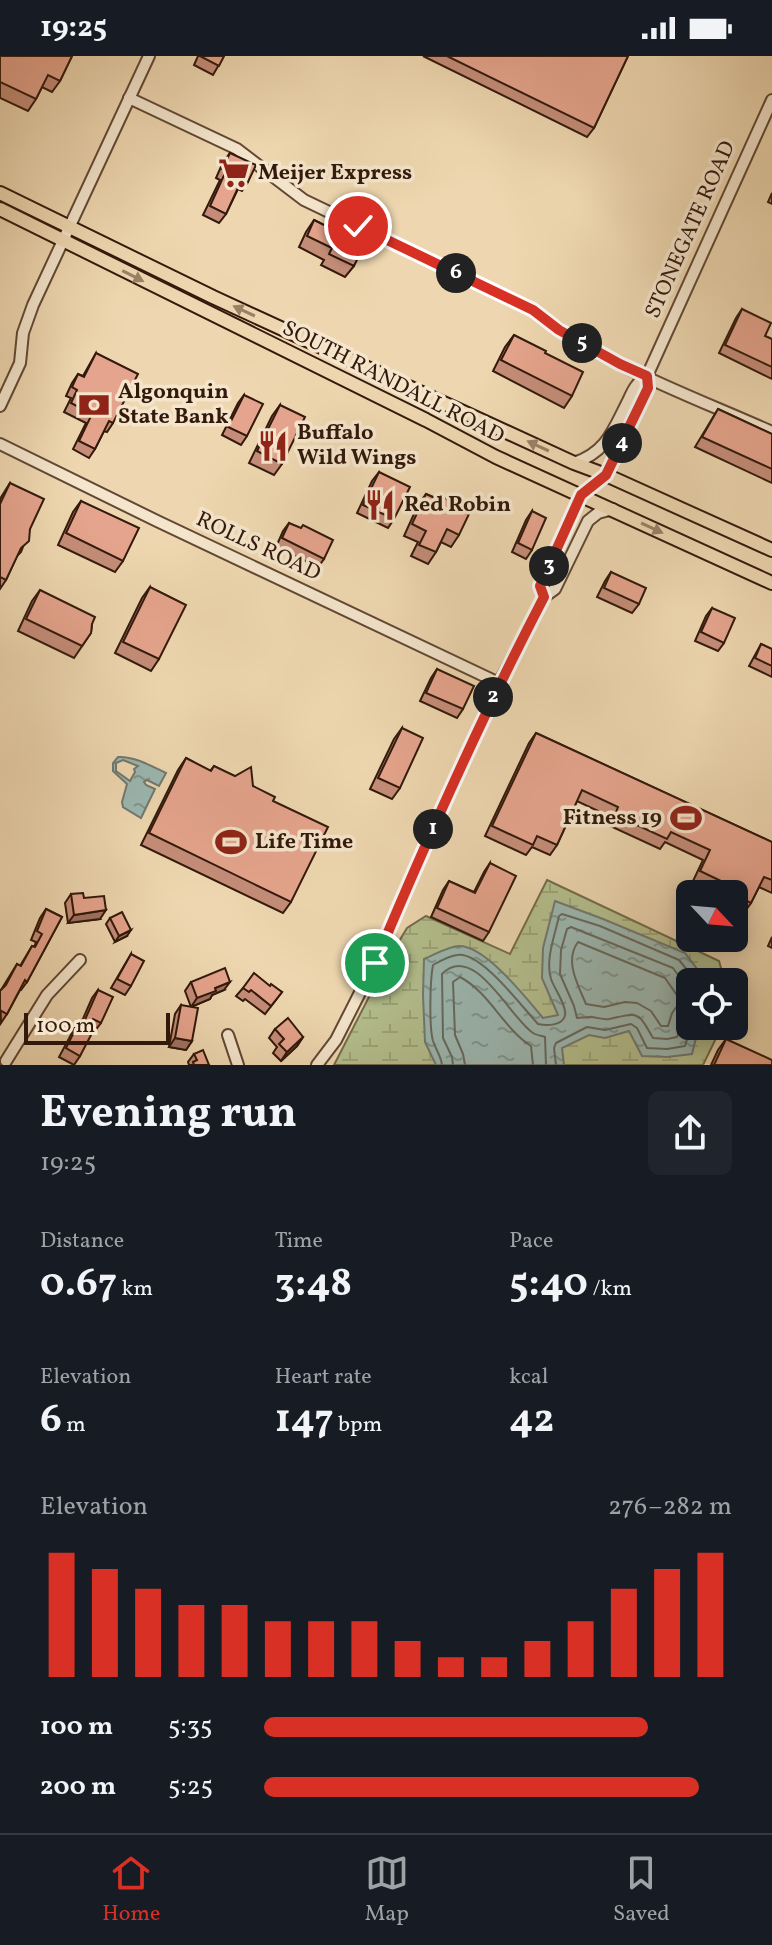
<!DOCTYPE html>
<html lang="en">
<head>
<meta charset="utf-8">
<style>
  :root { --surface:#171b24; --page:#20242c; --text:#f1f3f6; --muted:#9ea1a6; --line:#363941; --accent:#d93025 }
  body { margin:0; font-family:Vollkorn,serif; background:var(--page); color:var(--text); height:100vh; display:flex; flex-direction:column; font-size:30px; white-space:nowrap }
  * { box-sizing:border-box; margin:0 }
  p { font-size:26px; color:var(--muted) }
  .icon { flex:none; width:44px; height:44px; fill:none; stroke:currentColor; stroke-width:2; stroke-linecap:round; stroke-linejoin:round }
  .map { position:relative; height:1009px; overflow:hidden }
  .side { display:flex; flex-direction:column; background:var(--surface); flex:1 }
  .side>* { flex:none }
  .needle { width:52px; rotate:116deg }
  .buttons { position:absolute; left:676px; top:824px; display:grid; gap:16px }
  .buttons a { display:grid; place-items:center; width:72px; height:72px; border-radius:12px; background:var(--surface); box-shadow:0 4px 20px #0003; font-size:40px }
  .scale { position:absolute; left:24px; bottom:20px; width:146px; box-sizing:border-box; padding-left:8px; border:4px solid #32190b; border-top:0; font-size:22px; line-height:28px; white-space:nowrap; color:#32190b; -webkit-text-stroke:6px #f4e5cc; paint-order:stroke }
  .pin { position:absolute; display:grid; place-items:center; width:68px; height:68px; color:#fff; margin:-34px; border:4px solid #fff; border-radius:50%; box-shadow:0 2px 8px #0007 }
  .km { position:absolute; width:40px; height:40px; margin:-20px; border-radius:50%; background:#222; color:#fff; font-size:22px; line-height:40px; text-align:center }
  .round { display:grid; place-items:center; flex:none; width:84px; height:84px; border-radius:12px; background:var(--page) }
  .summary { display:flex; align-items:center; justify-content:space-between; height:136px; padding:0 40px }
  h1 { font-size:44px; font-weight:700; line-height:60px }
  .stats { display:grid; grid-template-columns:repeat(3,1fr); gap:12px; height:136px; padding:8px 40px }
  .stats div { display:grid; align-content:center }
  .stats b { font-size:40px; font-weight:700 }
  .stats small { font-size:22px; font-weight:400 }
  .stats p { font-size:22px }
  .chart { height:224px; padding:16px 40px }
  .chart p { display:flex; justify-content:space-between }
  .chart svg { width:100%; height:144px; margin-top:8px; stroke:var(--accent); stroke-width:6 }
  ul { padding:0 40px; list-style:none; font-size:26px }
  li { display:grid; grid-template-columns:128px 96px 1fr; align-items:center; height:60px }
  li i { height:20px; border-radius:10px; background:var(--accent) }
  .status { display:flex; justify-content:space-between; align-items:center; height:56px; padding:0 40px; background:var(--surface); direction:ltr }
  .status svg { height:22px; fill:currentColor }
  .dock { display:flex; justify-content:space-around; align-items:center; height:112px; border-top:2px solid var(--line); background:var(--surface); font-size:22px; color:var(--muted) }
  .dock a { display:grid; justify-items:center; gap:4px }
  .dock .current { color:var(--accent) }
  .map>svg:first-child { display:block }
  .wetland { fill:url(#wetland-marsh); stroke:#736c4c; stroke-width:2 }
  .water { fill:url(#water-ripples); stroke:#71786f; stroke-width:2; fill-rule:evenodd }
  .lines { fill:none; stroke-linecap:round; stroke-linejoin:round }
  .shore { stroke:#66685e; stroke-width:2 }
  .minor-casing { stroke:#614834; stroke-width:14 }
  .major-casing { stroke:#32190b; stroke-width:16 }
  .minor { stroke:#f4e5cc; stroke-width:10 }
  .major { stroke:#eed7b0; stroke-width:12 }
  .wall { fill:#c58d79; stroke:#32190b; stroke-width:2 }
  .shaded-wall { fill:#a07363; stroke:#32190b; stroke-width:2 }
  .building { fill:#e5a48d; stroke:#32190b; stroke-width:2 }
  .oneway { fill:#998266 }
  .route-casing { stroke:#fff; stroke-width:16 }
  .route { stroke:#d93025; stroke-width:10 }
  .labels { text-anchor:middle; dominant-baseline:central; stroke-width:7; stroke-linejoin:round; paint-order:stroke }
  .poi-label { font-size:22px; font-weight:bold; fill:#32190b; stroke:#f4e5cc; text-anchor:start }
  .street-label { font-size:22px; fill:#32190b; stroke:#f4e5cc }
</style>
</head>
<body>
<div class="status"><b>19:25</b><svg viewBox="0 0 49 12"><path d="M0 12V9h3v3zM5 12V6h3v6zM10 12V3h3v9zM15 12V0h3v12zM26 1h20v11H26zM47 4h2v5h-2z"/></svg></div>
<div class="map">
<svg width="772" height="1009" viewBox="0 0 772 1009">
  <defs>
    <pattern id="wetland-marsh" width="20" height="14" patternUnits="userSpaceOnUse" patternTransform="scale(2)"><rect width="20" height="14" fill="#b4bf8e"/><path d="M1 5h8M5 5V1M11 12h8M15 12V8" fill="none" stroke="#9ba479"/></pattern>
    <pattern id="water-ripples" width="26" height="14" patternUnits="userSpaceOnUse" patternTransform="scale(2)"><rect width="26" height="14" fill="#9bb8b2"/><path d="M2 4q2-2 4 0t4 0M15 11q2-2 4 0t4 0" fill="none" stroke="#7f958f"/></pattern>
  </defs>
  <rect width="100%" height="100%" fill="#eed7b0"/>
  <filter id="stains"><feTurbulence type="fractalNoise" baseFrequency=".0025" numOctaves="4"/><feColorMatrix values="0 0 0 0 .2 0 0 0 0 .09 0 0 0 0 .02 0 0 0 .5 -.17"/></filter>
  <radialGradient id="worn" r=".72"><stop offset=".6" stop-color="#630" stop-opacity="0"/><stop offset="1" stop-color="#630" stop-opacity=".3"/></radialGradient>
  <path class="wetland" d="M547,824l172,81 6,21h-35v44h32l-19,39h-369l55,-107 18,-30 19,-12 84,38z"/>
  <g class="water">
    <path d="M118,701c16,-1 33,9 48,16l-7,13 -12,-6 -3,2 2,3 9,4 -14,29 -18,-11 -1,-5 5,-18 -14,-13v-8zM123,704l15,6 -4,3 1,3 -5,9 -14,-10v-8z"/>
    <path d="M555,845l48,18 82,34 19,25 1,4h-15v44h9l-7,28 -25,3 -25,-1 -13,-25 -24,7 -16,-3 -27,13 2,17h-128l-11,-23 -2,-47 1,-36c10,-4 25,-13 35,-13 27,0 67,52 84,72l15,-3 -16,-37 1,-30z"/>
  </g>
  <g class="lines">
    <g class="shore">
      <path d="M578,886l87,36 16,23 -9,12 -4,13h-7l-10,-15 -14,-8 -12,-1 -21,5 -18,-3c-8,-19 -22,-43 -8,-62z"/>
      <path d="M690,935l-17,-23 -102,-41 -4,2 -6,21 -1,24 14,32 3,12c4,0 8,-1 13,-1 7,0 12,3 19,2 30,-6 28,-9 44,19l14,1 10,-2 6,-18 7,-8"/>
      <path d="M442,1009c-1,-9 -6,-15 -9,-24 -4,-14 -3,-61 0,-76 7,-4 16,-9 24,-10 24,-4 65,52 81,69 8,2 25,2 27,-9 2,-9 -11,-27 -14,-36 -6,-19 4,-44 8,-63l3,-2 38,12 79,34 18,22"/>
      <path d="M453,1009l-1,-8 -9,-19 -1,-64c32,-33 68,44 91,59 3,2 9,3 12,4l1,28"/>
      <path d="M465,1009l-2,-11 -8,-19 -2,-53 7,-5c30,16 43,51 71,69l2,19"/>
      <path d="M556,1009l-2,-17 2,-5 31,-16 18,3 26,-6 6,4 10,20 20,1 18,-3 6,-20"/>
    </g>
    <defs>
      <g id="minor">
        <path d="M129,42l108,51 67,51 229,110c69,55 159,86 239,122"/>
        <path d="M0,350l20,-43 3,-30 10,-28 116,-249"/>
        <path d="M0,388l157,77 342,162"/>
        <path d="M574,407c33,-11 39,-33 54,-62 5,-11 8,-18 19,-25"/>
        <path d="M544,541l-4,-11 41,-91 25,-20 42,-87 -1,-12 125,-276"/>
        <path d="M228,979l10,30"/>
        <path d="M6,1005l41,-66 33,-35"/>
        <path d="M317,1009l19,-25 39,-77 41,-97 83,-183 45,-86 11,-8 33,-68 10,-8 15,-4"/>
      </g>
      <g id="major">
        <path d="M0,137l213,104 361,166 32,12 166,75"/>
        <path d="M0,153l426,211 70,37 276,126"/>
      </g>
    </defs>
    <use href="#minor" class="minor-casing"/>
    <use href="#major" class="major-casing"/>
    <use href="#minor" class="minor"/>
    <use href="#major" class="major"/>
  </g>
  <g class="wall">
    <path d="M0,0h72l-12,25 -8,11 -10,-5 -6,12 -8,12 -28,-13z"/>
    <path d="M198,0h26l-11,19 -19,-10z"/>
    <path d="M423,0h205l-34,72 -7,9z"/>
    <path d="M230,97l18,29 -6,9 -4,-2 -12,25 -7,9 -16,-8 17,-35 -4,-2 7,-16z"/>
    <path d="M772,137v11l-4,-2z"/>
    <path d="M314,164l25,13 4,-6 11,39 -9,11 -24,-12 3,-5 -25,-13 7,-15z"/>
    <path d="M742,253l23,27 7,3v40l-53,-26 17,-35z"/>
    <path d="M514,279l31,18 27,43 -8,12 -71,-37 12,-24z"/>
    <path d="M96,297l17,70 -6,9 -3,-1 -9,18 -6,9 -16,-9 13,-26 -22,-11 7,-14 -5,-2 6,-13 6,-9 5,2z"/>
    <path d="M244,339l3,41 -6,9 -19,-10 16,-32z"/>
    <path d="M280,349l2,59 -8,11 -25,-12 23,-47z"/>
    <path d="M718,353l54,25v49l-77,-36z"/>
    <path d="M379,416l15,47 -6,9 -31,-15 15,-32z"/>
    <path d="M10,427l20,46 -9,23 -4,4 -11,24 -6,9v-90z"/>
    <path d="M426,438l12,5 3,-3 16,13 2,26 -8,12 -10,-5 -5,10 -8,12 -17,-8 7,-14 -14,-6 14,-31z"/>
    <path d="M81,445l42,60 -8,11 -57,-27 15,-33z"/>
    <path d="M532,455v39l-6,9 -14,-7 14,-32z"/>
    <path d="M289,467l35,36 -6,8 -42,-20 7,-16z"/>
    <path d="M611,516l28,32 -7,9 -35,-16 8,-16z"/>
    <path d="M150,531l9,72 -8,12 -36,-18 27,-55z"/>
    <path d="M40,534l52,34 -1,9 -17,25 -56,-27 14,-30z"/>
    <path d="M712,552l12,35 -6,8 -23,-10 11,-25z"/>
    <path d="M761,588l11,5v28l-23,-11z"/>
    <path d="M437,613l26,40 -6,9 -37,-17 11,-23z"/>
    <path d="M402,672l-2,60 -8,11 -22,-10 24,-50z"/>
    <path d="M536,677l236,109v51l-13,-6 -8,16 -7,10 -10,-5 3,-6 -3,-2v-6h-13l-28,-13 10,-21 -38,-18 -5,7 -52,-24 3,-8 -34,-16 -20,44 -7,10 -18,-8 -6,8 -41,-19 44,-93z"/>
    <path d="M186,702l24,13 4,-5 39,20 20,15 18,101 -8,11 -142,-68 37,-75z"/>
    <path d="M490,807l-1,69 -6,9 -52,-24 12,-27 6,-9 25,11 10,-20z"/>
    <path d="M71,838l29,25 -32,4 -3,-20z"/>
    <path d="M46,853l16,8 -35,65 -6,8h-1l-13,24 -6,9 -1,-33h1l16,-26 3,2 12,-20 2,1 2,-5 -5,-2 9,-22z"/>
    <path d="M110,862l17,18 -12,6 -9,-18z"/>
    <path d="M772,881v11l-4,-2z"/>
    <path d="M131,898v32l-6,9 -14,-7z"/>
    <path d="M191,926l33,8 -12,5 -2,4 -19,8 -6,-16z"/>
    <path d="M270,930l12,6 -17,22 -20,-15 -2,2 -7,-5 7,-8z"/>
    <path d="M98,934l3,33 -7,9 -6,-3 -8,27 -6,9 -15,-8 15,-28 6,-9 2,1 10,-23z"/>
    <path d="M181,949l11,36 -6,9 -17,-3 6,-33z"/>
    <path d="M275,973l28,8 -6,9 -16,15 -8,-8 4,-6 -8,-9z"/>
    <path d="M726,983l46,26h-61l7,-15z"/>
    <path d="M194,998l15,11h-20l-1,-3z"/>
  </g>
  <g class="shaded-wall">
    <path d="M106,854l-6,9 -32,4 6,-8z"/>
    <path d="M131,874l-4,6 -12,6 4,-6z"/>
    <path d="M230,926l-6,8 -12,5 -2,4 -19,8 6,-9 18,-10z"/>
    <path d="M303,981l-6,9 -16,15 6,-9z"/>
    <path d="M175,982l17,3 -6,9 -17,-3z"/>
  </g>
  <g class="building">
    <path d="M0,0h72l-12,25 -12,-6 -12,24 -36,-17z"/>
    <path d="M200,0h24l-5,10z"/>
    <path d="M447,0h181l-34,72z"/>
    <path d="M230,97l26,12 -8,17 -6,-3 -16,35 -16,-8 16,-35 -4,-2z"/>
    <path d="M314,164l26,13 3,-6 24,12 -13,27 -25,-12 3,-6 -25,-12z"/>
    <path d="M742,253l29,14 -6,13 7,3v28l-47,-22z"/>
    <path d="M514,279l32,16 -1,2 38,19 -11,24 -71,-36z"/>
    <path d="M96,297l42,21 -25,49 -4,-2 -14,28 -16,-8 13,-27 -21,-11 6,-13 -5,-3 6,-13 6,3z"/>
    <path d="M244,339l19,9 -16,32 -19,-9z"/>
    <path d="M280,349l25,12 -23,47 -25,-13z"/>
    <path d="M718,353l54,25v35l-70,-32z"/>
    <path d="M379,416l31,15 -16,32 -31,-14z"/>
    <path d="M10,427l34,16 -14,30 -1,12 -8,7 -15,32 -6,-3v-73z"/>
    <path d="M426,438l13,6 2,-4 18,9 -2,4 12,5 -10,21 -12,-6 -11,23 -17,-7 7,-14 -14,-7z"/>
    <path d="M81,445l58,27 -16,33 -57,-28z"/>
    <path d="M532,455l14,7 -14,32 -14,-7z"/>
    <path d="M289,467l12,5 2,-3 30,15 -9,19 -42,-21z"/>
    <path d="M611,516l35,16 -7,16 -35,-16z"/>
    <path d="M150,531l36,18 -27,54 -36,-17z"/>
    <path d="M40,534l55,27 -3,7 -1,9 -9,13 -56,-27z"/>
    <path d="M712,552l23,10 -11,25 -23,-11z"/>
    <path d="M761,588l11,5v17l-17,-8z"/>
    <path d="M437,613l37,17 -11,23 -37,-16z"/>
    <path d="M402,672l21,10 -23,50 -22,-10z"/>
    <path d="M536,677l236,109v38l-8,-3 -13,26 -10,-5 3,-6 -44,-21 10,-21 -39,-18 -4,7 -52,-24 3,-8 -36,-17 -25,55 -20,-9 -4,9 -41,-19z"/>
    <path d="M186,702l25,13 3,-5 21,10 16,-9 2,19 22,11 -2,4 55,26 -37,75 -142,-69z"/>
    <path d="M490,807l26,13 -27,56 -52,-24 12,-27 26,12z"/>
    <path d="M83,837l1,5 20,-2 2,14 -32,5 -3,-21z"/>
    <path d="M46,853l16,8 -35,65 -2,-2 -18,34 -7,-4v-20h1l5,-5 11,-21 4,2 11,-20 3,1 7,-13 -5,-3z"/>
    <path d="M122,856l9,18 -12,6 -9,-18z"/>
    <path d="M131,898l13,7 -13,25 -14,-7z"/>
    <path d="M225,912l5,14 -15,6 1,3 -19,7 -6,-16z"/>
    <path d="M254,917l16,13 1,-2 11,8 -11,14 -20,-16 -2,2 -6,-4z"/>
    <path d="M98,934l15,7 -12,26 -8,-4 -7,13 5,3 -11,21 -14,-8 14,-28 4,2z"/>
    <path d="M181,949l17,3 -6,33 -17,-3z"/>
    <path d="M288,962l15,19 -16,15 -8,-8 5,-5 -9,-10z"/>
    <path d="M726,983l46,21v5h-58z"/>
    <path d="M203,994l6,15h-15l-1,-3 4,-2 -3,-6z"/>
  </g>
  <defs><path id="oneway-solid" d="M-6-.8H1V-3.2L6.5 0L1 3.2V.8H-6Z" transform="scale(2)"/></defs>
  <g class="oneway">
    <use href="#oneway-solid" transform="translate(133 220) rotate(27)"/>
    <use href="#oneway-solid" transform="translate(244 255) rotate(-155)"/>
    <use href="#oneway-solid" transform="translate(538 390) rotate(-155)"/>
    <use href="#oneway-solid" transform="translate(652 472) rotate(25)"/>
  </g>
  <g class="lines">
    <defs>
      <path id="route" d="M358,170l175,84 26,20 61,34 27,12 1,12 -42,87 -25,20 -41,91 4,11c-62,119 -117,242 -169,366"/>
    </defs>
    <use href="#route" class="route-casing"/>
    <use href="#route" class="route"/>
  </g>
  <defs>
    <symbol id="supermarket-bare" viewBox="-9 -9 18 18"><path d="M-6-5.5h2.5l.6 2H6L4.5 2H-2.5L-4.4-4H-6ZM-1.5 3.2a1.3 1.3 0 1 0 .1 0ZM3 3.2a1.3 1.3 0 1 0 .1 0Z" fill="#8f2418" stroke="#f4e5cc" stroke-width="2.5" paint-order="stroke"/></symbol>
    <symbol id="bank-bare" viewBox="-9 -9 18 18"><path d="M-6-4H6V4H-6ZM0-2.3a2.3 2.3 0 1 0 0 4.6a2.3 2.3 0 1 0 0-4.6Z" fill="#8f2418" stroke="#f4e5cc" stroke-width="2.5" paint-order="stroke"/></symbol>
    <symbol id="restaurant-bare" viewBox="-9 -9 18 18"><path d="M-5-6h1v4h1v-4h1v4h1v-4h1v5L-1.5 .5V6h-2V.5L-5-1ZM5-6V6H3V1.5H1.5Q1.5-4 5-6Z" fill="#8f2418" stroke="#f4e5cc" stroke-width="2.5" paint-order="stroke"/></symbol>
    <symbol id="stadium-bare" viewBox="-9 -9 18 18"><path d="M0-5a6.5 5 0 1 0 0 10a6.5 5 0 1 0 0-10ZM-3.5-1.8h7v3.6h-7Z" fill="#8f2418" stroke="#f4e5cc" stroke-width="2.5" paint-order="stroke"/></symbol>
  </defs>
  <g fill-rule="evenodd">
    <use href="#supermarket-bare" x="212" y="95" width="44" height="44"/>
    <use href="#bank-bare" x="72" y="327" width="44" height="44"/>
    <use href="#restaurant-bare" x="251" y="368" width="44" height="44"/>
    <use href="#restaurant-bare" x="358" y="427" width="44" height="44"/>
    <use href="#stadium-bare" x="664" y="740" width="44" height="44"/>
    <use href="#stadium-bare" x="209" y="764" width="44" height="44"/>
  </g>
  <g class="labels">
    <g class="poi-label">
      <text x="258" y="117">Meijer Express</text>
      <text x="118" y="336">Algonquin<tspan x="118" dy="25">State Bank</tspan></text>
      <text x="297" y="377">Buffalo<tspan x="297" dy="25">Wild Wings</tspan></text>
      <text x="404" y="449">Red Robin</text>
      <text x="662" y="762" text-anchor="end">Fitness 19</text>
      <text x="255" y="786">Life Time</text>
    </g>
    <g class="street-label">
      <text transform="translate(691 174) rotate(-66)">STONEGATE ROAD</text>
      <text transform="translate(393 327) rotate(27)">SOUTH RANDALL ROAD</text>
      <text transform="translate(258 491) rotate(25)">ROLLS ROAD</text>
    </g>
  </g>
  <rect width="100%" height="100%" filter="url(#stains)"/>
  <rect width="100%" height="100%" fill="url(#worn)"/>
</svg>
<div class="buttons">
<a><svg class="needle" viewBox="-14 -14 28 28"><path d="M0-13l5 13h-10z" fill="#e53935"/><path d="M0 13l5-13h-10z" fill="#9ea1a6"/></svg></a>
<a><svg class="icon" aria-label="locate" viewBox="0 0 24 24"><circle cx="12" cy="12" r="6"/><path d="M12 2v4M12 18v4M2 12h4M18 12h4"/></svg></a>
</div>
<div class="scale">100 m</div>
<div class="pin" style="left:375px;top:907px;background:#1e9e55"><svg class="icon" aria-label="arrive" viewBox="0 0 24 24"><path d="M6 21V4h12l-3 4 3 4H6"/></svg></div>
<div class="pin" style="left:358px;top:170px;background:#d93025"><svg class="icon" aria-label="check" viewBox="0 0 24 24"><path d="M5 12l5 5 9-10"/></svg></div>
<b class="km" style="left:433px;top:773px">1</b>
<b class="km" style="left:493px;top:641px">2</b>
<b class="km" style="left:549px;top:510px">3</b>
<b class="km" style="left:622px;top:387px">4</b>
<b class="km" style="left:582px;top:287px">5</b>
<b class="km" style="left:456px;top:217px">6</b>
</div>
<section class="side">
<div class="summary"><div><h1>Evening run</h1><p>19:25</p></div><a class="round"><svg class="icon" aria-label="share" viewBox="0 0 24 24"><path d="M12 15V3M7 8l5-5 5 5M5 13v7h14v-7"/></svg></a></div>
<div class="stats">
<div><p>Distance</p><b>0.67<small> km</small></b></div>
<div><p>Time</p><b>3:48</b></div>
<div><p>Pace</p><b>5:40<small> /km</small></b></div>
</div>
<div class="stats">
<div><p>Elevation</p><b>6<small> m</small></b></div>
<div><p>Heart rate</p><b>147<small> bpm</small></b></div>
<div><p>kcal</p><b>42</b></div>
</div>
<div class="chart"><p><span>Elevation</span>276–282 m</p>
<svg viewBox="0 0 160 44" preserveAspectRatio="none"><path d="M5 44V6M15 44V11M25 44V17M35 44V22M45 44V22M55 44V27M65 44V27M75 44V27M85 44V33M95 44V38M105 44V38M115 44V33M125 44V27M135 44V17M145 44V11M155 44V6"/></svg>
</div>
<ul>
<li><b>100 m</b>5:35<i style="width:82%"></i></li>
<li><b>200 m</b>5:25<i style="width:93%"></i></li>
</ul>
</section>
<nav class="dock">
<a class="current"><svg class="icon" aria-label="home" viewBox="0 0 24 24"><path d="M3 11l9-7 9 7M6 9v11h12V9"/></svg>Home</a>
<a><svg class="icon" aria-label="map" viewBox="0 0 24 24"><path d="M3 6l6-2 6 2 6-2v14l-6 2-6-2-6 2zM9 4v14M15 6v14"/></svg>Map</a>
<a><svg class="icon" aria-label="saved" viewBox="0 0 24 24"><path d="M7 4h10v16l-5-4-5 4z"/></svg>Saved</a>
</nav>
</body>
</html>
